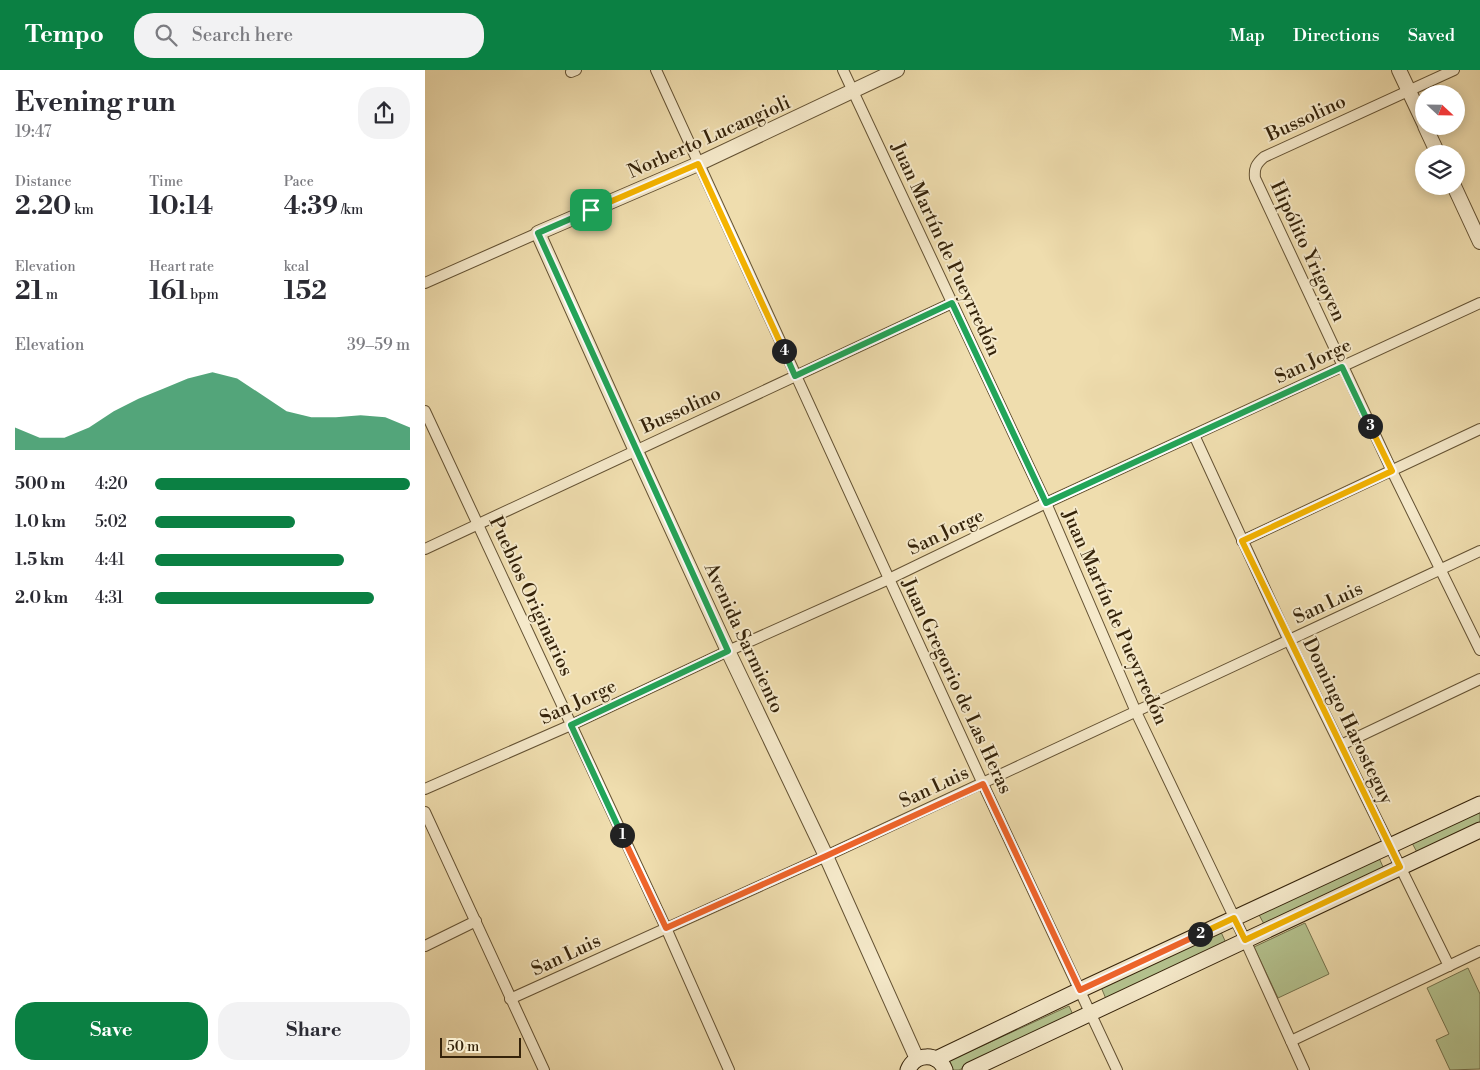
<!DOCTYPE html>
<html lang="en">
<head>
<meta charset="utf-8">
<style>
  :root { --surface:#fff; --page:#f2f2f3; --text:#2b2b33; --muted:#7c7c81; --accent:#0b8043 }
  body { margin:0; font-family:"Libre Bodoni",serif; background:var(--page); color:var(--text); height:100vh; display:flex; flex-direction:column; font-size:19px; white-space:nowrap }
  * { box-sizing:border-box; margin:0 }
  p { font-size:16px; color:var(--muted) }
  .icon { flex:none; width:28px; height:28px; fill:none; stroke:currentColor; stroke-width:2; stroke-linecap:round; stroke-linejoin:round }
  .map { position:relative; flex:1; overflow:hidden }
  .sheet { display:flex; flex-direction:column; background:var(--surface); width:425px }
  .sheet>* { flex:none }
  .needle { width:32px; rotate:112deg }
  .buttons { position:absolute; left:990px; top:15px; display:grid; gap:10px }
  .buttons a { display:grid; place-items:center; width:50px; height:50px; border-radius:50%; background:var(--surface); box-shadow:0 2px 12px #0003; font-size:25px }
  .scale { position:absolute; left:15px; bottom:12px; width:81px; box-sizing:border-box; padding-left:5px; border:2px solid #35230a; border-top:0; font-size:14px; line-height:18px; white-space:nowrap; color:#35230a; -webkit-text-stroke:4px #f5e9ca; paint-order:stroke }
  .pin { position:absolute; display:grid; place-items:center; width:42px; height:42px; color:#fff; margin:-21px; border-radius:10px; box-shadow:0 2px 8px #0006 }
  .km { position:absolute; width:25px; height:25px; margin:-12px; border-radius:50%; background:#222; color:#fff; font-size:14px; line-height:25px; text-align:center }
  .round { display:grid; place-items:center; flex:none; width:52px; height:52px; border-radius:20px; background:var(--page) }
  .summary { display:flex; align-items:center; justify-content:space-between; height:85px; padding:0 15px }
  h1 { font-size:28px; font-weight:700; line-height:38px }
  .metrics { display:grid; grid-template-columns:repeat(3,1fr); gap:8px; height:85px; padding:5px 15px }
  .metrics div { display:grid; align-content:center }
  .metrics b { font-size:25px; font-weight:700 }
  .metrics small { font-size:14px; font-weight:400 }
  .metrics p { font-size:14px }
  .chart { height:140px; padding:10px 15px }
  .chart p { display:flex; justify-content:space-between }
  .chart svg { width:100%; height:90px; margin-top:5px; fill:var(--accent); opacity:.7 }
  .button { display:flex; gap:10px; margin-top:auto; padding:10px 15px }
  .button a { flex:1; height:58px; border-radius:20px; background:var(--accent); color:#fff; font-size:20px; font-weight:700; line-height:58px; text-align:center }
  .button a+a { background:var(--page); color:var(--text) }
  ul { padding:0 15px; list-style:none; font-size:16px }
  li { display:grid; grid-template-columns:80px 60px 1fr; align-items:center; height:38px }
  li i { height:12px; border-radius:6px; background:var(--accent) }
  header { display:flex; align-items:center; gap:30px; box-sizing:border-box; height:70px; padding:0 25px; background:var(--accent); color:#fff }
  header strong { font-size:24px }
  nav { display:flex; gap:28px; margin-inline-start:auto; font-size:18px }
  .search { width:350px; height:45px; background:var(--page); display:flex; align-items:center; gap:12px; box-sizing:border-box; padding:0 18px; border-radius:20px; color:var(--muted); font-size:19px }
  main { display:flex; flex:1; min-height:0 }
  .map>svg:first-child { display:block }
  .green { fill:#b4c28e; stroke:#74724c }
  .lines { fill:none; stroke-linecap:round; stroke-linejoin:round }
  .minor-casing { stroke:#645233; stroke-width:12 }
  .tertiary-casing { stroke:#645233; stroke-width:16 }
  .secondary-casing { stroke:#35230a; stroke-width:17 }
  .minor { stroke:#f5e9ca; stroke-width:10 }
  .tertiary { stroke:#f5e9ca; stroke-width:14 }
  .secondary { stroke:#f5e9ca; stroke-width:15 }
  .split-1-casing { stroke:#fff; stroke-width:10 }
  .split-2-casing { stroke:#fff; stroke-width:10 }
  .split-3-casing { stroke:#fff; stroke-width:10 }
  .split-4-casing { stroke:#fff; stroke-width:10 }
  .split-5-casing { stroke:#fff; stroke-width:10 }
  .split-1 { stroke:#22a559; stroke-width:6 }
  .split-2 { stroke:#f0652b; stroke-width:6 }
  .split-3 { stroke:#f5b400; stroke-width:6 }
  .split-4 { stroke:#22a559; stroke-width:6 }
  .split-5 { stroke:#f5b400; stroke-width:6 }
  .labels { text-anchor:middle; dominant-baseline:central; stroke-width:4; stroke-linejoin:round; paint-order:stroke }
  .street-label { font-size:19px; fill:#35230a; stroke:#f5e9ca }
</style>
</head>
<body>
<header>
<strong>Tempo</strong>
<div class="search"><svg class="icon" aria-label="search" viewBox="0 0 24 24"><circle cx="10" cy="10" r="6"/><path d="M15 15l6 6"/></svg>Search here</div>
<nav><a>Map</a><a>Directions</a><a>Saved</a></nav>
</header>
<main>
<section class="sheet">
<div class="summary"><div><h1>Evening run</h1><p>19:47</p></div><a class="round"><svg class="icon" aria-label="share" viewBox="0 0 24 24"><path d="M12 15V3M7 8l5-5 5 5M5 13v7h14v-7"/></svg></a></div>
<div class="metrics">
<div><p>Distance</p><b>2.20<small> km</small></b></div>
<div><p>Time</p><b>10:14</b></div>
<div><p>Pace</p><b>4:39<small> /km</small></b></div>
</div>
<div class="metrics">
<div><p>Elevation</p><b>21<small> m</small></b></div>
<div><p>Heart rate</p><b>161<small> bpm</small></b></div>
<div><p>kcal</p><b>152</b></div>
</div>
<div class="chart"><p><span>Elevation</span>39–59 m</p>
<svg viewBox="0 0 160 44" preserveAspectRatio="none"><path d="M0 44V33L10 38L20 38L30 33L40 25L50 19L60 14L70 9L80 6L90 9L100 17L110 25L120 28L130 28L140 27L150 28L160 33V44z"/></svg>
</div>
<ul>
<li><b>500 m</b>4:20<i style="width:100%"></i></li>
<li><b>1.0 km</b>5:02<i style="width:55%"></i></li>
<li><b>1.5 km</b>4:41<i style="width:74%"></i></li>
<li><b>2.0 km</b>4:31<i style="width:86%"></i></li>
</ul>
<div class="button"><a>Save</a><a>Share</a></div>
</section>
<div class="map">
<svg width="1055" height="1000" viewBox="0 0 1055 1000">
  <rect width="100%" height="100%" fill="#efddae"/>
  <filter id="stains"><feTurbulence type="fractalNoise" baseFrequency=".004" numOctaves="4"/><feColorMatrix values="0 0 0 0 .2 0 0 0 0 .09 0 0 0 0 .02 0 0 0 .5 -.17"/></filter>
  <radialGradient id="worn" r=".72"><stop offset=".6" stop-color="#630" stop-opacity="0"/><stop offset="1" stop-color="#630" stop-opacity=".3"/></radialGradient>
  <g class="green">
    <path d="M1055,742v13l-62,29 -6,-11z"/>
    <path d="M954,788l5,11 -120,55 -6,-11z"/>
    <path d="M880,853l24,51 -51,24 -24,-51z"/>
    <path d="M796,862l5,11 -120,56 -5,-12z"/>
    <path d="M1043,898l12,26v75l-30,1 -14,-30 13,-6 -22,-46z"/>
    <path d="M644,936l5,11 -115,53h-6l-4,-9z"/>
  </g>
  <g class="lines">
    <defs>
      <g id="minor">
        <path d="M231,0l327,714 134,286"/>
        <path d="M418,0l203,433 90,209 109,228 59,130"/>
        <path d="M1029,0l-190,87c-8,7 -10,11 -9,21l137,293 88,179"/>
        <path d="M146,2l5,-2"/>
        <path d="M0,213l113,-50"/>
        <path d="M0,341l241,517 63,142"/>
        <path d="M769,365l95,206 160,325"/>
        <path d="M817,471l238,-112"/>
        <path d="M0,479l527,-246"/>
        <path d="M916,675l139,-66"/>
        <path d="M0,719l146,-64 157,-74 161,-72 157,-76 434,-200"/>
        <path d="M0,742l119,258"/>
        <path d="M0,876l51,-25"/>
        <path d="M85,929l316,-143 654,-305"/>
        <path d="M866,971l189,-90"/>
      </g>
      <g id="tertiary">
        <path d="M472,0l-199,94 -160,69 98,218 92,200 98,205 91,203"/>
        <path d="M974,0l25,53"/>
        <path d="M1000,56l13,28"/>
        <path d="M1029,116l26,56"/>
      </g>
      <g id="secondary">
        <path d="M511,989l144,-69 400,-186"/>
        <path d="M483,1000c7,-17 30,-18 37,0"/>
        <path d="M545,1000l510,-240"/>
      </g>
    </defs>
    <use href="#minor" class="minor-casing"/>
    <use href="#tertiary" class="tertiary-casing"/>
    <use href="#secondary" class="secondary-casing"/>
    <use href="#minor" class="minor"/>
    <use href="#tertiary" class="tertiary"/>
    <use href="#secondary" class="secondary"/>
  </g>
  <g class="lines">
    <defs>
      <path id="split-1" d="M166,140l-53,23 190,418 -157,74 51,110"/>
      <path id="split-2" d="M197,765l44,93 160,-72 157,-72 97,206 120,-56"/>
      <path id="split-3" d="M775,864l34,-16 11,22 155,-73 -158,-326 150,-70 -22,-45"/>
      <path id="split-4" d="M359,281l11,25 157,-73 94,200 296,-136 28,59"/>
      <path id="split-5" d="M166,140l107,-46 86,187"/>
    </defs>
    <use href="#split-1" class="split-1-casing"/>
    <use href="#split-2" class="split-2-casing"/>
    <use href="#split-3" class="split-3-casing"/>
    <use href="#split-4" class="split-4-casing"/>
    <use href="#split-5" class="split-5-casing"/>
    <use href="#split-1" class="split-1"/>
    <use href="#split-2" class="split-2"/>
    <use href="#split-3" class="split-3"/>
    <use href="#split-4" class="split-4"/>
    <use href="#split-5" class="split-5"/>
  </g>
  <g class="labels">
    <g class="street-label">
      <text transform="translate(881 48) rotate(-25)">Bussolino</text>
      <text transform="translate(284 67) rotate(-24)">Norberto Lucangioli</text>
      <text transform="translate(521 179) rotate(65)">Juan Martín de Pueyrredón</text>
      <text transform="translate(883 181) rotate(65)">Hipólito Yrigoyen</text>
      <text transform="translate(888 291) rotate(-25)">San Jorge</text>
      <text transform="translate(256 340) rotate(-25)">Bussolino</text>
      <text transform="translate(521 462) rotate(-26)">San Jorge</text>
      <text transform="translate(106 526) rotate(65)">Pueblos Originarios</text>
      <text transform="translate(903 533) rotate(-25)">San Luis</text>
      <text transform="translate(690 547) rotate(66)">Juan Martín de Pueyrredón</text>
      <text transform="translate(319 568) rotate(65)">Avenida Sarmiento</text>
      <text transform="translate(532 616) rotate(65)">Juan Gregorio de Las Heras</text>
      <text transform="translate(153 632) rotate(-25)">San Jorge</text>
      <text transform="translate(923 651) rotate(64)">Domingo Harosteguy</text>
      <text transform="translate(509 717) rotate(-25)">San Luis</text>
      <text transform="translate(141 885) rotate(-25)">San Luis</text>
    </g>
  </g>
  <rect width="100%" height="100%" filter="url(#stains)"/>
  <rect width="100%" height="100%" fill="url(#worn)"/>
</svg>
<div class="buttons">
<a><svg class="needle" viewBox="-14 -14 28 28"><path d="M0-13l5 13h-10z" fill="#e53935"/><path d="M0 13l5-13h-10z" fill="#7c7c81"/></svg></a>
<a><svg class="icon" aria-label="layers" viewBox="0 0 24 24"><path d="M12 4l9 5-9 5-9-5zM3 14l9 5 9-5"/></svg></a>
</div>
<div class="scale">50 m</div>
<div class="pin" style="left:166px;top:140px;background:#1e9e55"><svg class="icon" aria-label="arrive" viewBox="0 0 24 24"><path d="M6 21V4h12l-3 4 3 4H6"/></svg></div>
<b class="km" style="left:197px;top:765px">1</b>
<b class="km" style="left:775px;top:864px">2</b>
<b class="km" style="left:945px;top:356px">3</b>
<b class="km" style="left:359px;top:281px">4</b>
</div>
</main>
</body>
</html>
